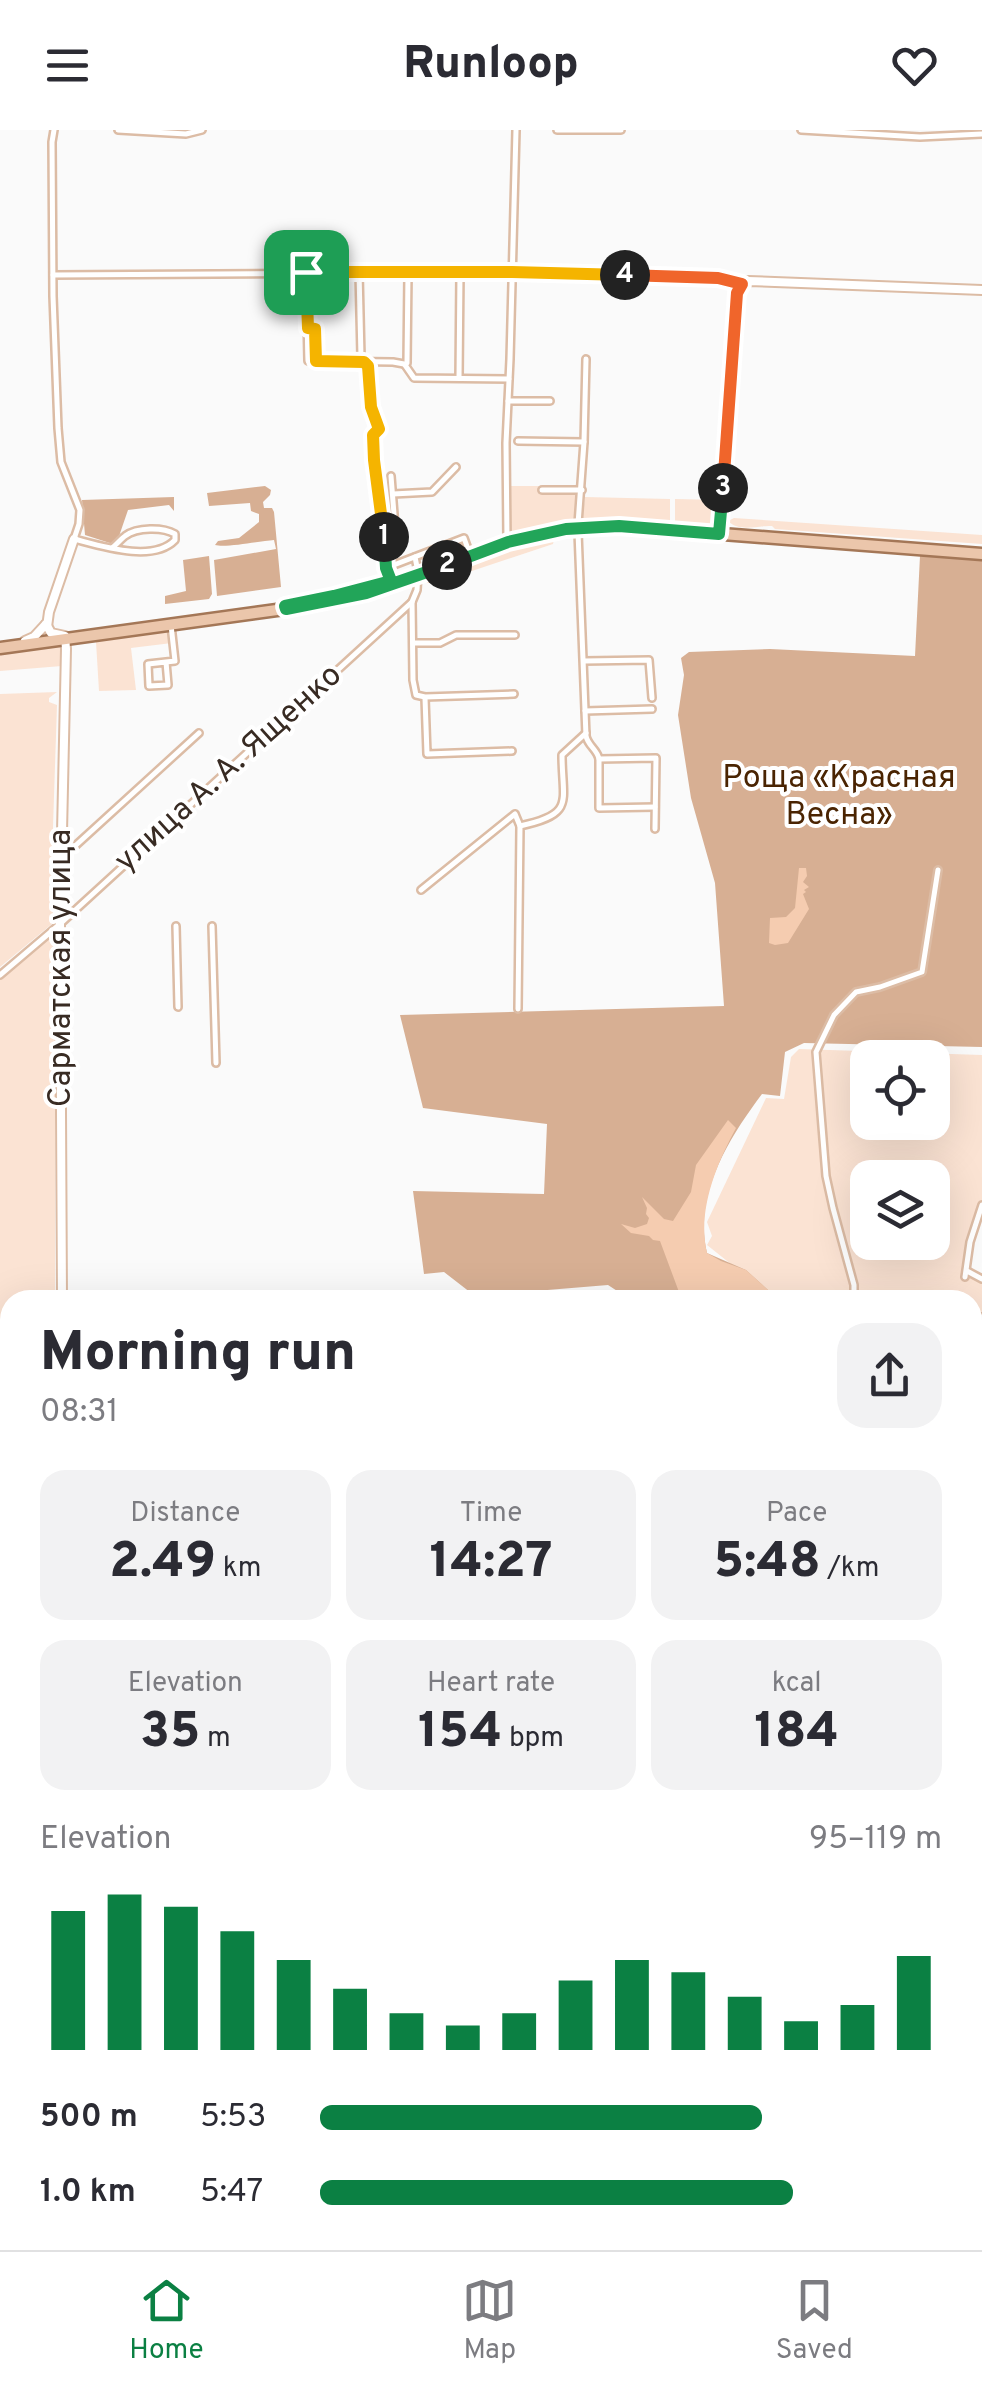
<!DOCTYPE html>
<html lang="en">
<head>
<meta charset="utf-8">
<style>
  :root { --surface:#fff; --page:#f2f2f3; --text:#2b2b33; --muted:#7c7c81; --line:#e1e1e2; --accent:#0b8043 }
  body { margin:0; font-family:Overpass,sans-serif; background:var(--page); color:var(--text); height:100vh; display:flex; flex-direction:column; font-size:38px; white-space:nowrap }
  * { box-sizing:border-box; margin:0 }
  p { font-size:32px; color:var(--muted) }
  .icon { flex:none; width:55px; height:55px; fill:none; stroke:currentColor; stroke-width:2; stroke-linecap:round; stroke-linejoin:round }
  .map { position:relative; flex:1; overflow:hidden }
  .drawer { position:absolute; left:0px; top:1160px; width:982px; height:960px; display:flex; flex-direction:column; background:var(--surface); border-radius:30px 30px 0 0; box-shadow:0 10px 40px #0002 }
  .drawer>* { flex:none }
  .buttons { position:absolute; left:850px; top:910px; display:grid; gap:20px }
  .buttons a { display:grid; place-items:center; width:100px; height:100px; border-radius:20px; background:var(--surface); box-shadow:0 10px 40px #0002; font-size:50px }
  .pin { position:absolute; display:grid; place-items:center; width:85px; height:85px; color:#fff; margin:-42px; border-radius:20px; box-shadow:0 5px 15px #0006 }
  .km { position:absolute; width:50px; height:50px; margin:-25px; border-radius:50%; background:#222; color:#fff; font-size:28px; line-height:50px; text-align:center }
  .round { display:grid; place-items:center; flex:none; width:105px; height:105px; border-radius:30px; background:var(--page) }
  .overview { display:flex; align-items:center; justify-content:space-between; height:170px; padding:0 40px }
  h1 { font-size:55px; font-weight:800; line-height:75px }
  .stats { display:grid; grid-template-columns:repeat(3,1fr); gap:15px; height:170px; padding:10px 40px }
  .stats div { display:grid; align-content:center; border-radius:25px; background:var(--page); text-align:center }
  .stats b { font-size:50px; font-weight:800 }
  .stats small { font-size:28px; font-weight:400 }
  .stats p { font-size:28px }
  .chart { height:280px; padding:20px 40px }
  .chart p { display:flex; justify-content:space-between }
  .chart svg { width:100%; height:180px; margin-top:10px; stroke:var(--accent); stroke-width:6 }
  ul { padding:0 40px; list-style:none; font-size:32px }
  li { display:grid; grid-template-columns:160px 120px 1fr; align-items:center; height:75px }
  li i { height:25px; border-radius:12px; background:var(--accent) }
  header { display:flex; justify-content:space-between; align-items:center; height:130px; padding:0 40px; background:var(--surface); font-size:45px; font-weight:800 }
  .dock { display:flex; justify-content:space-around; align-items:center; height:140px; border-top:2px solid var(--line); background:var(--surface); font-size:28px; color:var(--muted) }
  .dock a { display:grid; justify-items:center; gap:5px }
  .dock .current { color:var(--accent) }
  .map>svg:first-child { display:block }
  .green { fill:#fbe3d3; fill-rule:evenodd }
  .forest { fill:#d7af93 }
  .water { fill:#f5ccb0 }
  .lines { fill:none; stroke-linecap:round; stroke-linejoin:round }
  .street-casing { stroke:#dcbca5; stroke-width:10 }
  .secondary-casing { stroke:#dcbca5; stroke-width:12 }
  .primary-casing { stroke:#a47757; stroke-width:15 }
  .street { stroke:#fff; stroke-width:5 }
  .secondary { stroke:#fff; stroke-width:8 }
  .primary { stroke:#ebc6ab; stroke-width:10 }
  .split-1-casing { stroke:#fff; stroke-width:20 }
  .split-2-casing { stroke:#fff; stroke-width:20 }
  .split-3-casing { stroke:#fff; stroke-width:20 }
  .split-4-casing { stroke:#fff; stroke-width:20 }
  .split-5-casing { stroke:#fff; stroke-width:20 }
  .split-1 { stroke:#f5b400; stroke-width:12 }
  .split-2 { stroke:#22a559; stroke-width:12 }
  .split-3 { stroke:#22a559; stroke-width:12 }
  .split-4 { stroke:#f0652b; stroke-width:12 }
  .split-5 { stroke:#f5b400; stroke-width:12 }
  .labels { text-anchor:middle; dominant-baseline:central; stroke-width:8; stroke-linejoin:round; paint-order:stroke }
  .street-label { font-size:32px; fill:#382b23; stroke:#fff }
  .park-label { font-size:32px; fill:#4a2402; stroke:#fff }
</style>
</head>
<body>
<header><svg class="icon" aria-label="menu" viewBox="0 0 24 24"><path d="M4 6h16M4 12h16M4 18h16"/></svg>Runloop<svg class="icon" aria-label="heart" viewBox="0 0 24 24"><path d="M12 20l-8-8c-3-5 5-10 8-4 3-6 11-1 8 4z"/></svg></header>
<div class="map">
<svg width="982" height="2120" viewBox="0 0 982 2120">
  <rect width="100%" height="100%" fill="#fafafa"/>
  <g class="green">
    <path d="M508,356h33v7l37,1 -2,25 -65,14z"/>
    <path d="M585,367l85,2v23l-88,-3z"/>
    <path d="M675,369l44,1 -2,24 -7,1 -35,-3z"/>
    <path d="M734,388l248,17v9l-207,-15 -3,-3c-14,-1 -32,7 -44,-5z"/>
    <path d="M547,405l7,4 -1,5 -117,39h-9l-1,-2 3,-5c40,-14 78,-30 118,-41z"/>
    <path d="M170,501l2,12 -41,5 5,42 -37,1 -3,-49z"/>
    <path d="M59,513l4,4 -1,19 -62,5v-20z"/>
    <path d="M57,562l-8,6v4l8,3 -4,122v96l-53,44v-273z"/>
    <path d="M55,802v368h-45v230l-10,2v-553z"/>
    <path d="M799,919l183,6v150l-16,49 8,22 8,5v246l-10,-5v-222h-196l-69,-55 5,-9 -5,-14 59,-124 18,1 7,-42zM868,928h64v64h-64zM868,1048h64v64h-64z"/>
    <path d="M982,1427v623l-10,-6v-610z"/>
    <path d="M10,1565v545h545l7,10h-562v-541z"/>
    <path d="M973,2053l9,7v60h-259l-9,-10h258z"/>
  </g>
  <g class="forest">
    <path d="M265,356l6,4 -1,5 -7,7 1,6h8l2,4 7,75 -64,9 -3,-36 62,-11 -2,-9c-15,1 -48,8 -59,5l3,-4 21,-3 20,-16v-8l-8,-3 -1,-8 -41,3 -2,-13z"/>
    <path d="M174,367v14l-5,-6 -41,5 -11,32 -4,2 -28,-9 -3,-35z"/>
    <path d="M209,426l3,38 -3,5 -44,5v-8l21,-5 -3,-31z"/>
    <path d="M920,426l62,3v488l-178,-4 -19,9 -5,44 -18,-2c-33,44 -69,101 -55,159l39,17 33,30h-148l-23,-15 -133,11 -31,-24 -20,2 -11,-83 131,3 3,-70 -124,-16 -23,-93 324,-9 -9,-123 -24,-85 -13,-83 6,-40 -3,-17 8,-6 81,-3 145,7z"/>
  </g>
  <g class="water">
    <path d="M799,738h7l1,8 -4,6 6,5 -5,3 2,2 -3,2 6,15 -21,34 -13,2 -6,-2 1,-25 16,-1 9,-9z"/>
    <path d="M728,990l8,8c-20,37 -39,83 -29,125l14,8 25,9 33,30 -90,-2 -10,-6 -19,-51 -7,-1 -4,-4 -18,-3 -10,-9 14,4 12,-4 2,-6 -3,-4 1,-6 -5,-11 22,22 9,2 18,-29 5,-27z"/>
  </g>
  <g class="lines">
    <defs>
      <g id="street">
        <path d="M54,0l-2,12 1,154 5,132 3,34 19,48 -1,14 -5,15c27,7 79,24 101,1v-6c-12,-7 -38,-7 -50,2 -1,0 -12,12 -13,12"/>
        <path d="M118,0l68,4 16,-4"/>
        <path d="M557,0h64"/>
        <path d="M801,0l119,7 62,-3"/>
        <path d="M359,142l2,85 7,9 3,41 8,22 -6,6c1,33 9,65 11,98 2,16 -1,33 7,48"/>
        <path d="M306,143l2,88"/>
        <path d="M408,143l-1,90 -2,2 9,13 95,1"/>
        <path d="M53,145l459,-3 206,6 25,5"/>
        <path d="M308,198l7,1 1,32 77,1 11,2"/>
        <path d="M459,248l1,-105"/>
        <path d="M508,271h42"/>
        <path d="M518,311l66,1"/>
        <path d="M542,360h40"/>
        <path d="M393,364l39,-2 24,-25"/>
        <path d="M578,394l6,-82 2,-83"/>
        <path d="M384,400l11,-3 -4,-51"/>
        <path d="M578,402l8,204c2,10 11,13 13,23v49l56,-1"/>
        <path d="M507,409l-1,-96 4,-84 6,-229"/>
        <path d="M415,427l3,15 -1,18 -5,12 1,78 3,15 9,2 89,-3"/>
        <path d="M386,438l78,-30 4,11 6,2"/>
        <path d="M413,513h27l16,-8h59"/>
        <path d="M584,531l65,-1 3,38"/>
        <path d="M166,532l2,23 -19,1 -1,-22 27,-3 -4,-36"/>
        <path d="M425,568l2,56 85,-3"/>
        <path d="M585,581l67,-2"/>
        <path d="M599,629l57,-1 -1,71"/>
        <path d="M63,727l136,-124"/>
        <path d="M421,760l94,-76 5,12"/>
        <path d="M176,796l2,81"/>
        <path d="M212,796l4,137"/>
        <path d="M0,845l60,-51 352,-322"/>
        <path d="M518,879l2,-183c56,-12 42,-24 42,-71l24,-22"/>
        <path d="M967,1141l15,8"/>
        <path d="M965,1147l5,-35 12,-37"/>
        <path d="M854,1170v-15l-21,-77 -7,-32 -10,-124 18,-37 22,-23 24,-5 42,-15 16,-102"/>
        <path d="M972,1188l10,-1"/>
        <path d="M972,1352l10,10"/>
        <path d="M7,1405l3,13"/>
        <path d="M972,1432l10,-6"/>
        <path d="M0,1890l10,-9"/>
        <path d="M731,2110l11,10"/>
        <path d="M808,2110l15,10"/>
        <path d="M891,2110l15,10"/>
        <path d="M116,2120l11,-10"/>
        <path d="M549,2120l10,-10"/>
        <path d="M968,2120l14,-22"/>
      </g>
      <g id="secondary">
        <path d="M719,404l18,-241 5,-9 6,-3 234,9"/>
        <path d="M46,494l5,9 14,3 1,13 -6,275 2,376"/>
        <path d="M47,497l2,-15 25,-73"/>
        <path d="M25,511l9,-4 12,-13"/>
        <path d="M0,1273h10"/>
        <path d="M972,2049l10,6"/>
      </g>
      <path id="primary" d="M0,518l306,-42 86,-21 111,-41 42,-12 74,-6 363,28"/>
    </defs>
    <use href="#street" class="street-casing"/>
    <use href="#secondary" class="secondary-casing"/>
    <use href="#primary" class="primary-casing"/>
    <use href="#street" class="street"/>
    <use href="#secondary" class="secondary"/>
    <use href="#primary" class="primary"/>
  </g>
  <g class="lines">
    <defs>
      <path id="split-1" d="M306,142l2,56 7,1 1,32 48,1 4,4 3,41 8,22 -6,6 1,25 10,77"/>
      <path id="split-2" d="M384,407l2,31 5,13 -57,15 -49,10 1,3 80,-16 81,-28"/>
      <path id="split-3" d="M447,435l61,-23 58,-13 53,-3 100,8 4,-46"/>
      <path id="split-4" d="M625,145l93,3 24,6 -5,9 -14,195"/>
      <path id="split-5" d="M306,142h206l113,3"/>
    </defs>
    <use href="#split-1" class="split-1-casing"/>
    <use href="#split-2" class="split-2-casing"/>
    <use href="#split-3" class="split-3-casing"/>
    <use href="#split-4" class="split-4-casing"/>
    <use href="#split-5" class="split-5-casing"/>
    <use href="#split-1" class="split-1"/>
    <use href="#split-2" class="split-2"/>
    <use href="#split-3" class="split-3"/>
    <use href="#split-4" class="split-4"/>
    <use href="#split-5" class="split-5"/>
  </g>
  <g class="labels">
    <g class="street-label">
      <text transform="translate(229 639) rotate(-42)">улица А. А. Ященко</text>
      <text transform="translate(62 838) rotate(-90)">Сарматская улица</text>
    </g>
    <g class="park-label">
      <text x="839" y="649">Роща «Красная<tspan x="839" dy="37">Весна»</tspan></text>
    </g>
  </g>
</svg>
<div class="buttons">
<a><svg class="icon" aria-label="locate" viewBox="0 0 24 24"><circle cx="12" cy="12" r="6"/><path d="M12 2v4M12 18v4M2 12h4M18 12h4"/></svg></a>
<a><svg class="icon" aria-label="layers" viewBox="0 0 24 24"><path d="M12 4l9 5-9 5-9-5zM3 14l9 5 9-5"/></svg></a>
</div>
<div class="pin" style="left:306px;top:142px;background:#1e9e55"><svg class="icon" aria-label="arrive" viewBox="0 0 24 24"><path d="M6 21V4h12l-3 4 3 4H6"/></svg></div>
<b class="km" style="left:384px;top:407px">1</b>
<b class="km" style="left:447px;top:435px">2</b>
<b class="km" style="left:723px;top:358px">3</b>
<b class="km" style="left:625px;top:145px">4</b>
<section class="drawer">
<div class="overview"><div><h1>Morning run</h1><p>08:31</p></div><a class="round"><svg class="icon" aria-label="share" viewBox="0 0 24 24"><path d="M12 15V3M7 8l5-5 5 5M5 13v7h14v-7"/></svg></a></div>
<div class="stats">
<div><p>Distance</p><b>2.49<small> km</small></b></div>
<div><p>Time</p><b>14:27</b></div>
<div><p>Pace</p><b>5:48<small> /km</small></b></div>
</div>
<div class="stats">
<div><p>Elevation</p><b>35<small> m</small></b></div>
<div><p>Heart rate</p><b>154<small> bpm</small></b></div>
<div><p>kcal</p><b>184</b></div>
</div>
<div class="chart"><p><span>Elevation</span>95–119 m</p>
<svg viewBox="0 0 160 44" preserveAspectRatio="none"><path d="M5 44V10M15 44V6M25 44V9M35 44V15M45 44V22M55 44V29M65 44V35M75 44V38M85 44V35M95 44V27M105 44V22M115 44V25M125 44V31M135 44V37M145 44V33M155 44V21"/></svg>
</div>
<ul>
<li><b>500 m</b>5:53<i style="width:71%"></i></li>
<li><b>1.0 km</b>5:47<i style="width:76%"></i></li>
</ul>
</section>
</div>
<nav class="dock">
<a class="current"><svg class="icon" aria-label="home" viewBox="0 0 24 24"><path d="M3 11l9-7 9 7M6 9v11h12V9"/></svg>Home</a>
<a><svg class="icon" aria-label="map" viewBox="0 0 24 24"><path d="M3 6l6-2 6 2 6-2v14l-6 2-6-2-6 2zM9 4v14M15 6v14"/></svg>Map</a>
<a><svg class="icon" aria-label="saved" viewBox="0 0 24 24"><path d="M7 4h10v16l-5-4-5 4z"/></svg>Saved</a>
</nav>
</body>
</html>
